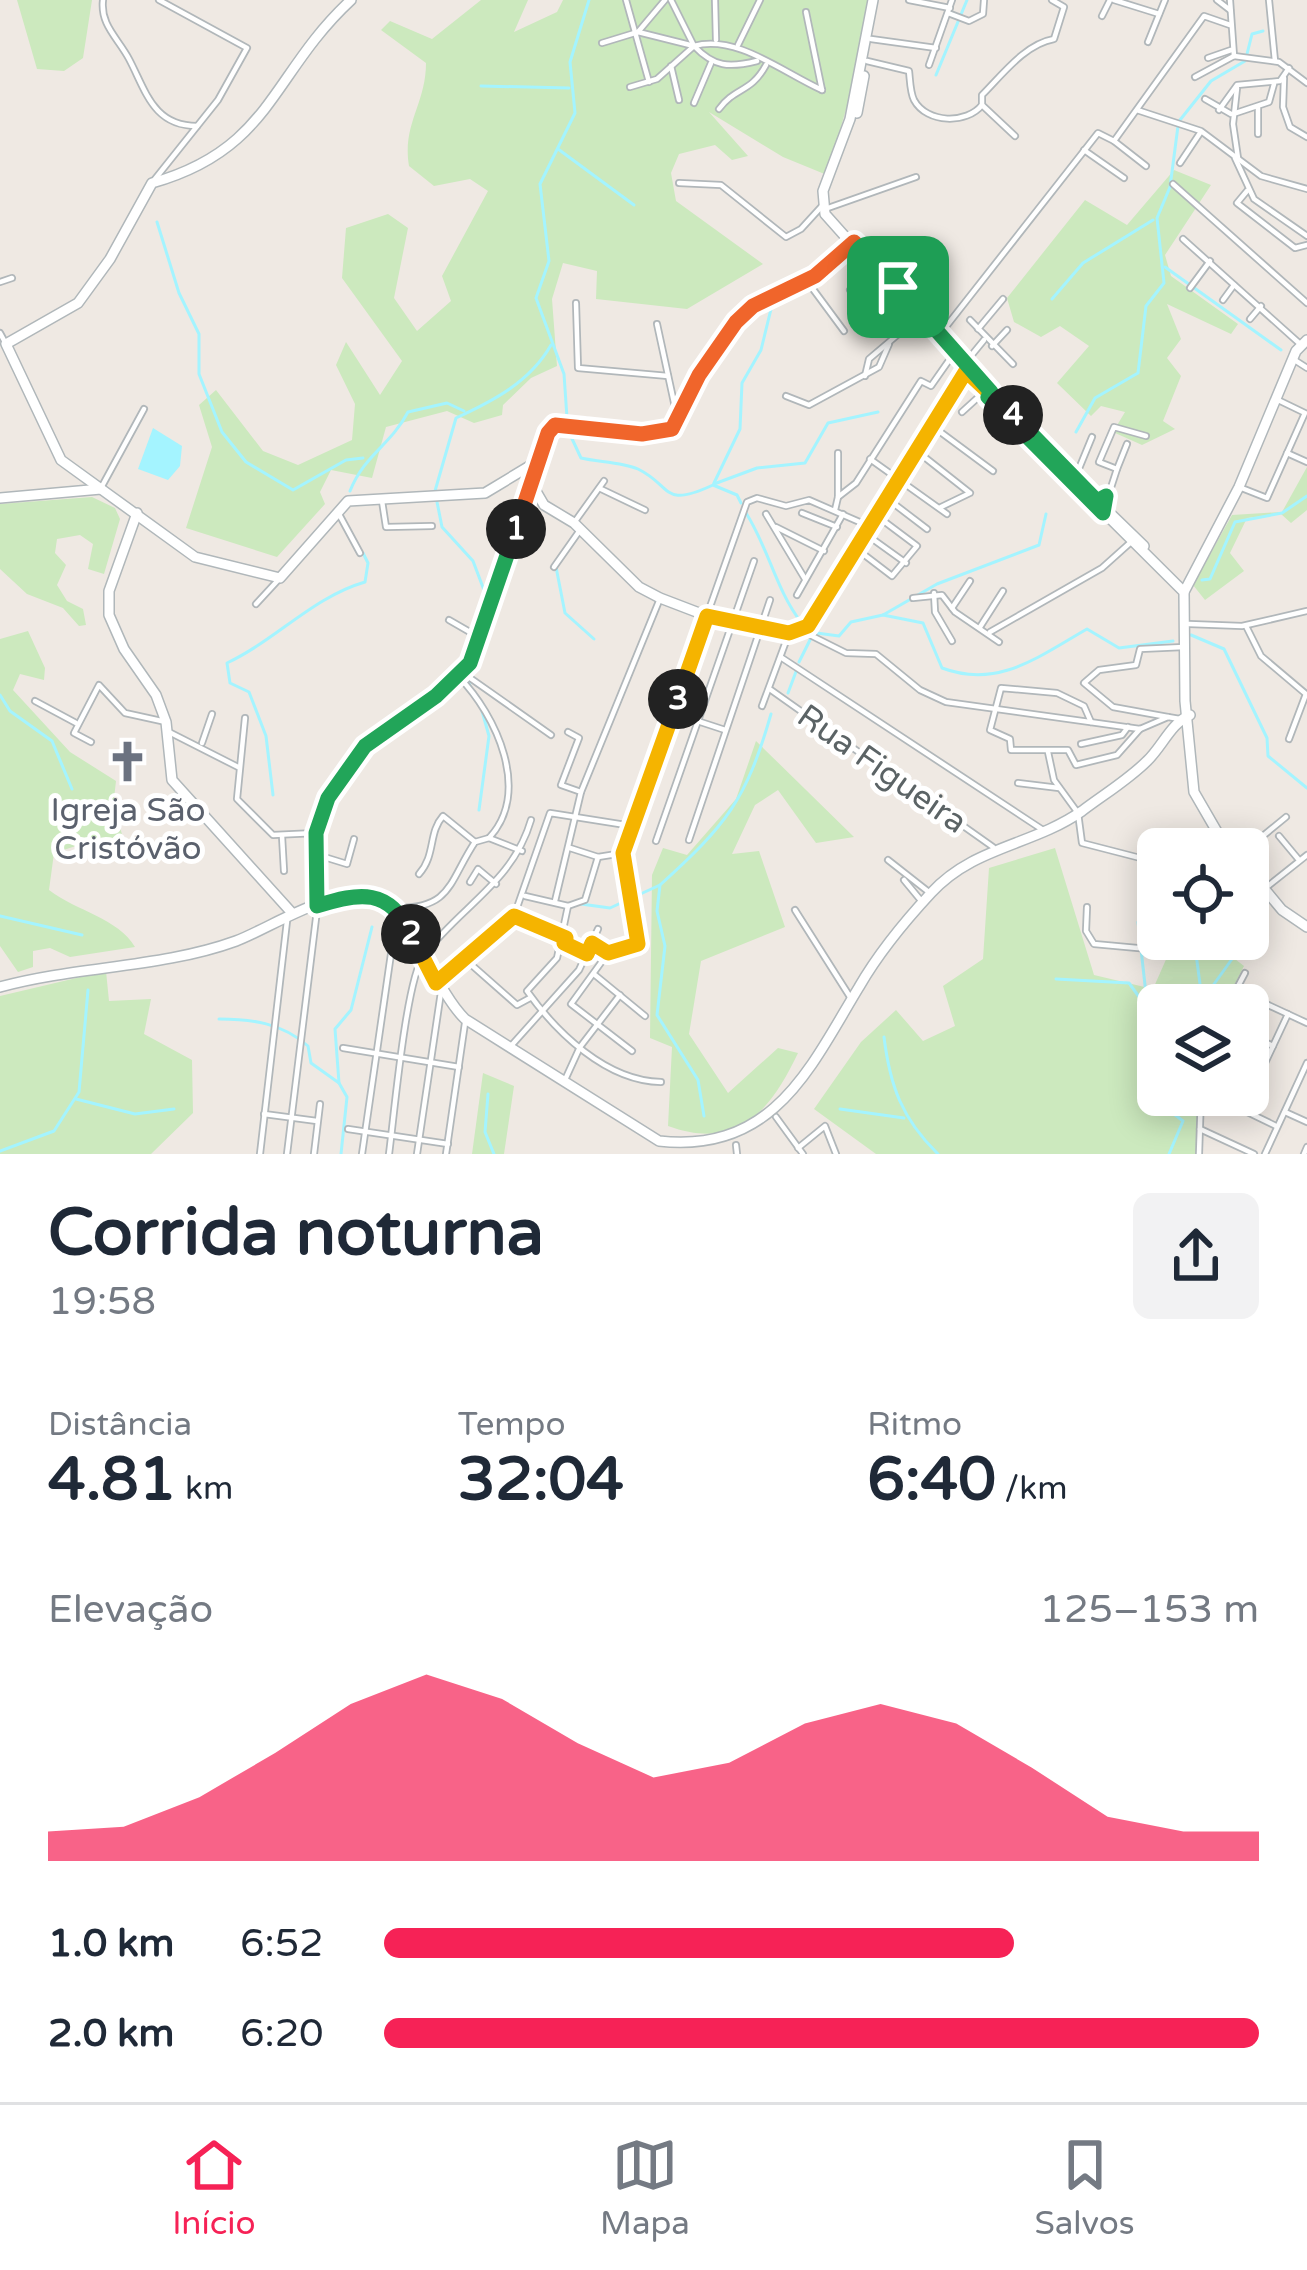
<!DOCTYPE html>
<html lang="pt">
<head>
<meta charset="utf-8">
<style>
  :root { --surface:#fff; --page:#f2f2f3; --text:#1f2937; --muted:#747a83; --line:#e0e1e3; --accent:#f62256 }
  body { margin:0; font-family:"Varela Round",sans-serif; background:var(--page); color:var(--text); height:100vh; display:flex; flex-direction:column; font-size:45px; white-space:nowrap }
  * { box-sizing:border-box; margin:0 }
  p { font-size:39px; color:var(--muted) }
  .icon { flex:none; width:66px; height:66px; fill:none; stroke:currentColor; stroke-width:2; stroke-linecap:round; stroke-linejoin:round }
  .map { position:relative; height:1154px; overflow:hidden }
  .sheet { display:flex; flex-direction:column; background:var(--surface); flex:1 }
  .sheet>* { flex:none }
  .tools { position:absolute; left:1137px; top:828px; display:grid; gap:24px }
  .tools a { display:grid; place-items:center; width:132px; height:132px; border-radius:18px; background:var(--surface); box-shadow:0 6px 30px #0003; font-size:60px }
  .pin { position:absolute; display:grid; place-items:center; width:102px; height:102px; color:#fff; margin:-51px; border-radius:24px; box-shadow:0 6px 18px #0006 }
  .km { position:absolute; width:60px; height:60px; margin:-30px; border-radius:50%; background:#222; color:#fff; font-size:33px; line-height:60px; text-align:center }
  .round { display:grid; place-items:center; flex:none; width:126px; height:126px; border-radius:18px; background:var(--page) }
  .headline { display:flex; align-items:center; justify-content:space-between; height:204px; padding:0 48px }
  h1 { font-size:66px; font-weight:700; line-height:90px }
  .figures { display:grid; grid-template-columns:repeat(3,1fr); gap:18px; height:204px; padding:12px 48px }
  .figures div { display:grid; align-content:center }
  .figures b { font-size:60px; font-weight:700 }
  .figures small { font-size:33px; font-weight:400 }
  .figures p { font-size:33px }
  .chart { height:336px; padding:24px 48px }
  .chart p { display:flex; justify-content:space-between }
  .chart svg { width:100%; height:216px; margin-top:12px; fill:var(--accent); opacity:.7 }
  ul { padding:0 48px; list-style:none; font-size:39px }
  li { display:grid; grid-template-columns:192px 144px 1fr; align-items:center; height:90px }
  li i { height:30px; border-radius:15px; background:var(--accent) }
  .menu { display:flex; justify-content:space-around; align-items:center; height:168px; border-top:3px solid var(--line); background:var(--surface); font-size:33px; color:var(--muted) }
  .menu a { display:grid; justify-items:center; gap:6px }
  .menu .current { color:var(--accent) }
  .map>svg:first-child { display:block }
  .green { fill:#cce9be }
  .water { fill:#a4f4ff }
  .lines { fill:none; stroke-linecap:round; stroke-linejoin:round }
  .stream { stroke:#a4f4ff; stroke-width:3 }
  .street-casing { stroke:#b1b7ba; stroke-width:8 }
  .secondary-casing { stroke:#b0b7ba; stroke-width:12 }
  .street { stroke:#fff; stroke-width:4.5 }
  .secondary { stroke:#fff; stroke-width:9 }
  .split-1-casing { stroke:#fff; stroke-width:24 }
  .split-2-casing { stroke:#fff; stroke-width:24 }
  .split-3-casing { stroke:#fff; stroke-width:24 }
  .split-4-casing { stroke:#fff; stroke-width:24 }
  .split-5-casing { stroke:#fff; stroke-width:24 }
  .split-1 { stroke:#f0652b; stroke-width:15 }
  .split-2 { stroke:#22a559; stroke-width:15 }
  .split-3 { stroke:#f5b400; stroke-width:15 }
  .split-4 { stroke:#f5b400; stroke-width:15 }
  .split-5 { stroke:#22a559; stroke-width:15 }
  .labels { text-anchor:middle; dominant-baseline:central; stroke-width:10; stroke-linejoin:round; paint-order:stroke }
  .street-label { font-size:33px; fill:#5b6365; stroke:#fff }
  .worship-label { font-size:33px; fill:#5b616d; stroke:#fff }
</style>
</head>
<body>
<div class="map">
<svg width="1307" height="1154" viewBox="0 0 1307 1154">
  <rect width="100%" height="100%" fill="#efe9e3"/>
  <g class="green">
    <path d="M17,0h75l-9,58 -19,13 -27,-2z"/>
    <path d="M481,0h47l-14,32 43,-20 6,-12h305l-19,99 -22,76 -44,-18 -74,-45 39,44 -16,4 -17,-15 -36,9 -8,19 5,28 87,63 -76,45 -91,-10 1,-28 -34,-8 -11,36 5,67 -26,12 -28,27 -1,10 -28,8 -27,-12 -61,16 -14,51 -41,-8 -11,22 5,12 -48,53 -91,-29 26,-81 -13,-42 17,-15 47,61 35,14 54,-25 3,-36 -19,-39 10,-23 34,53 22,-34 -60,-83 4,-50 42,-14 20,14 -14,70 23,33 34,-30 -9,-25 46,-85 -18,-12 -36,7 -25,-20c-7,-42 17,-62 17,-103l-45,-33 9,-9 42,18z"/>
    <path d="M1174,170l37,15 -46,70 6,21 67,48 -7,10 -64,-30 14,35 -14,19 14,18 -18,45 12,8 -33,16 -29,-13 12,-20 -24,-6 -10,10 -34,-33 32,-37 -29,-20 -19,11 -27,-15 -7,-24 78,-98 42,25z"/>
    <path d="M1307,467v43l-16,13 -10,-9 -34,4 -17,35 14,18 -39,29 -12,-15 39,-70 50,-3z"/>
    <path d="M92,497l23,11 5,11 -16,55 -16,-5 5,-25 -13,-9 -23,4 -2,14 11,12 -9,20 10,16 16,8 3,16 -7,1 -16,-18 -36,-14 -27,-25v-65z"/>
    <path d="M28,631l17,37 -1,12 -24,-6 -7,16 57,62 46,29 -3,26 11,33 -20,13 -25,-8 -25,8 -5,37c27,21 69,28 86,57l-65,10 -20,-9 -17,3v16l-15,5 -18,-26v-307z"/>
    <path d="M756,741l98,96 -38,6 -38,-53 -23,15 -23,49 27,-3 26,76 -84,34 -12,73 39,59 50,-45 20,5c-28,59 -61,98 -130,73l4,-79 -22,-9 2,-163 11,-27 24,7 49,-56z"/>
    <path d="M1055,848l39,127 59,14 22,-50h34l35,27 -20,39h-66v90h41l-2,59h-321l-62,-45 47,-67 35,-32 27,31 32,-15 -12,-40 40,-27 6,-91z"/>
    <path d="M106,971l3,30 42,-2 -7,35 48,26 1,53 -42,41h-151v-158z"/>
    <path d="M483,1073l31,13 -10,68h-32z"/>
  </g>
  <path class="water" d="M153,428l29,18 -2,20 -12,14 -30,-11z"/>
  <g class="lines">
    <g class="stream">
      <path d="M1247,54l5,-20 11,-3"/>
      <path d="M936,75l31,-75"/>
      <path d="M481,86l88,2"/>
      <path d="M1180,120l31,-39 34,-20"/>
      <path d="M558,149l76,56"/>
      <path d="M157,222l22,71 20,41v40l23,58 24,30 47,28 53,-30 17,-2"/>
      <path d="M1165,267l116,83"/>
      <path d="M1052,299l31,-36 70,-43"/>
      <path d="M567,418l-3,-44 -28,-76 13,-37 -9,-77 35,-71 -5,-51 19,-62"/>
      <path d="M567,428l14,30c17,4 41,4 57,11 35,17 23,40 75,16l24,10 4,8"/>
      <path d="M1076,432l19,-34 43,-25 8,-67 18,-23 -7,-65 13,-31 8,-61"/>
      <path d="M714,483l26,-54 2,-46 19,-33 11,-45"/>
      <path d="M714,484l43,-16 48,-5 23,-40 50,-11"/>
      <path d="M350,491c15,-37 40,-45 58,-79l39,-9 17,8"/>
      <path d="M435,491l21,-73c37,-17 74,-36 95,-73"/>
      <path d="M437,502l5,25 31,34 14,37"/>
      <path d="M746,513c22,34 30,77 55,109"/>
      <path d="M556,567l9,46 29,26"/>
      <path d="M1202,580l8,-1 25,-57 47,-9 25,-17"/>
      <path d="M883,615l40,8 19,45c56,21 96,-11 145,-39l32,19 54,-7"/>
      <path d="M809,632l30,4 12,-14 32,-7 54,-31 102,-39 7,-31"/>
      <path d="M1191,635l33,14 43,89 1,18 39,32"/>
      <path d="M799,662l12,-24"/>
      <path d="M473,692l-8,-17 18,-21 9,-42"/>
      <path d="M788,693l9,-24"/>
      <path d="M0,695l10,16 42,30 20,48"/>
      <path d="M273,795l-7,-59 -17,-44 -19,-9 -3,-20c49,-23 86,-66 138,-81l3,-19 -5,-10"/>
      <path d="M479,810l10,-74 -7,-25"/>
      <path d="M1179,849l1,-14"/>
      <path d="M581,904l29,4 50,-23"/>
      <path d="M0,916l82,19"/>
      <path d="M1138,922l9,81"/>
      <path d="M1194,939l8,60"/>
      <path d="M1056,979l73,4 29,40"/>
      <path d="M1199,1005l33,-46"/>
      <path d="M219,1019c33,0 63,4 89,27l3,17 28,20"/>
      <path d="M884,1037c6,49 18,82 54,117"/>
      <path d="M488,1094l-3,38 9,22"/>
      <path d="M1164,1095l-2,10 21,16 -14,33"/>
      <path d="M76,1099l59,15 39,-5"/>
      <path d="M840,1109l64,9"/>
      <path d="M704,1116l-6,-36 -41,-65 8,-69 -8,-35 3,-26c66,-60 86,-84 111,-171"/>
      <path d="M0,1151l54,-20 25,-39 9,-102"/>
      <path d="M341,1154l6,-57 -8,-14 -4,-54 16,-19 21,-83"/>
    </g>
    <defs>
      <g id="street">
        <path d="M103,0c-3,25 15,38 26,59 17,32 24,67 68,67"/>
        <path d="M626,0l23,82"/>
        <path d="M671,0l23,46"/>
        <path d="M715,0l1,40"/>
        <path d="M909,0l41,8"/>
        <path d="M1114,0l45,14"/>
        <path d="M1217,0l13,10"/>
        <path d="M1230,0l4,56"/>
        <path d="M1269,0l6,61"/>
        <path d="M806,12l16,78"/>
        <path d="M948,13l21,8 14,-7 1,-14"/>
        <path d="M1102,16l8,-16"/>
        <path d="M638,32l27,-32"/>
        <path d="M871,39l65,9"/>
        <path d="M1148,42l17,-42"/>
        <path d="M602,43l36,-11 56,14"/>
        <path d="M738,45l22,-45"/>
        <path d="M1234,56l45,6 28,21"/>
        <path d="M1208,58l23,-8"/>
        <path d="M757,61c-28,7 -43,6 -63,-15 42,-12 88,26 128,44"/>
        <path d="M867,61l42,10c1,8 1,21 5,29 13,24 53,24 68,5l33,31"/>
        <path d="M929,65l23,-65"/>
        <path d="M671,66l8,34"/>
        <path d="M1195,77l39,-21"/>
        <path d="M1284,78l-1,29 7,20 17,10"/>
        <path d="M630,87l27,-8 37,-33"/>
        <path d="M1237,88l-4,36 5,34"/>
        <path d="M1205,99l26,15"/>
        <path d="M694,103l17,-40"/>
        <path d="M982,105v-10c20,-20 43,-51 72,-56l10,-32 -12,-7"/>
        <path d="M1258,108v26"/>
        <path d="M719,109c16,-22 32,-16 47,-44"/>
        <path d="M1137,110l64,21 60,45 46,13"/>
        <path d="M1219,110l18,-25 43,-4 9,-13"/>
        <path d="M1236,113l33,-11 5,-18"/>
        <path d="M1114,141l32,25"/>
        <path d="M1084,150l40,28"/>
        <path d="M1235,158l19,41 53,37"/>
        <path d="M1180,163l20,-30"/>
        <path d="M155,179l63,-79 29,-52 -88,-48"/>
        <path d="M679,183l42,2 65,52 15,-8 21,-23"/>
        <path d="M1173,184l134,119"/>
        <path d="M1247,191l-10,12 58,45 12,-3"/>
        <path d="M828,208l88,-31"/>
        <path d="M1183,239l116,104"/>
        <path d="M862,279l-12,11 14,18"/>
        <path d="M807,281l37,50"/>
        <path d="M0,282l12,-4"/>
        <path d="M1190,288l20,-27"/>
        <path d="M1223,300l11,-15"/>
        <path d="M576,303l2,65 90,8"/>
        <path d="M852,317l39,-29"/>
        <path d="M1250,319l11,-13"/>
        <path d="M970,320l43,44"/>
        <path d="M657,324l19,88"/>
        <path d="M978,329l25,-30"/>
        <path d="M0,333l6,11"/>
        <path d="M941,333l157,-200 16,8 90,-125 26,9"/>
        <path d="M992,346l15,-16"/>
        <path d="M1293,359l14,9"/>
        <path d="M966,362l18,-22"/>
        <path d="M865,376l4,-17 53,-45"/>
        <path d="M786,396l23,9 70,-38 10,-23"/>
        <path d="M962,412l22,-20"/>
        <path d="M935,428l58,43"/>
        <path d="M918,452l52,41 -29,14"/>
        <path d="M838,453v44"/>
        <path d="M1287,453l20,9"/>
        <path d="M870,459l77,55"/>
        <path d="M1117,469l10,-25"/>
        <path d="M1078,471l14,-34"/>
        <path d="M1239,487l28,11 38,-85 -29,-14"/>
        <path d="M101,488l43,-79"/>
        <path d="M601,489l44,21"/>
        <path d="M889,500l38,29"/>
        <path d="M382,501l4,26 46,-1"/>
        <path d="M1105,506l12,-37 -18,-7 15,-35 32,9"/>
        <path d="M835,510l3,-13 18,-14 65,-102 10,5 21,-30"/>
        <path d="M802,513l35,14"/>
        <path d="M766,514l39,65"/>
        <path d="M340,516l20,37"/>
        <path d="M576,520l28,-39"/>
        <path d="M776,527l48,24"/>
        <path d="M867,535l39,28"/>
        <path d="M858,550l34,26 25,-30 -40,-30"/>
        <path d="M554,567l26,-37"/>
        <path d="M934,593l1,19 17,29"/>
        <path d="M797,595l46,-81"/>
        <path d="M913,598l29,-3 13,17 44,30"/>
        <path d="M256,604l24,-26"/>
        <path d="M952,608l18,-27"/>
        <path d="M449,620l26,15"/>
        <path d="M1189,624l53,2 65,-15"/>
        <path d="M1246,626l15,30 45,38 -17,45"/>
        <path d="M980,627l23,-36"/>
        <path d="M800,630l46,23 30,1 44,36 26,12 194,27 28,-12 12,2"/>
        <path d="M990,632l112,-64 29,-26"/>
        <path d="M782,658l261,172"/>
        <path d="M463,673l88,62"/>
        <path d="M771,690l222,157"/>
        <path d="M35,701l41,22"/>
        <path d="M762,706l27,-73"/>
        <path d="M673,713l52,17"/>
        <path d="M1168,717l-55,-10 -29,-24 15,-13 37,-5 4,-16 44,-2"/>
        <path d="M245,718l-8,81 36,36 43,-2"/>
        <path d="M1091,722l-7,-16 -27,-13 -56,-5 -11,42 20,9 1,11h57l8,15 41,-10 23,-26"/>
        <path d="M169,732l69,35"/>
        <path d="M568,732l11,6 -18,47 20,7"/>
        <path d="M91,742l-17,-9 25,-48 26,28 41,9"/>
        <path d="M202,743l10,-29"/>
        <path d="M1081,744l41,-9 6,-8"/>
        <path d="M1048,752l6,28 24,33 4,30 66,17 10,15"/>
        <path d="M1018,783l41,5"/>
        <path d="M282,836l2,35"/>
        <path d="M1279,836l20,24"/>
        <path d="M489,838l33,13"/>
        <path d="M689,840l81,-240"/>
        <path d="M656,841l98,-280"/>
        <path d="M570,848l28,9 25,-4"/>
        <path d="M1247,849l39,-32"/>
        <path d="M321,856l26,8 7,-25"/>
        <path d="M888,860l42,33"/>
        <path d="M419,874c17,-19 9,-41 24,-58l32,26"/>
        <path d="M904,880l19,23"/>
        <path d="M470,882l8,-13 18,15"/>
        <path d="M525,896l43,10 -11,52 -30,33c29,41 79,90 134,91"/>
        <path d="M555,901l26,-109 78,-191"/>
        <path d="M1248,902l59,-47"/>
        <path d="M568,906l17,-6 13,-43"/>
        <path d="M1087,907l-1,24 8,13 76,7v-12"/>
        <path d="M398,908c54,0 51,-27 77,-66l14,-4c43,-46 7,-123 -30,-161"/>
        <path d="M795,910l57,90"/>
        <path d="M516,917l50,21"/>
        <path d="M564,943l22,10"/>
        <path d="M466,960l51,45 13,-7"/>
        <path d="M595,975l50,41"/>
        <path d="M438,981l76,-65 36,-103 82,13"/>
        <path d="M1236,990l71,33"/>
        <path d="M1228,1005l17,-32"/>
        <path d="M1248,1034l25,12"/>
        <path d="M510,1047l69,-77 19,-41"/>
        <path d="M343,1048l116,19"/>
        <path d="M632,1051l-61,-47 37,-51 30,-10 -15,-90 124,-351 10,-4 29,8 23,-6 62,27"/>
        <path d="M564,1082l16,-35 40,-52"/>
        <path d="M1212,1095l64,31"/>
        <path d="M1243,1110l45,-96"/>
        <path d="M1285,1112l22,10"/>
        <path d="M264,1114l53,7"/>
        <path d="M776,1117l27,37"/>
        <path d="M348,1129l100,15"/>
        <path d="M1200,1129l54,25"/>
        <path d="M736,1145l1,9"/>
        <path d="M798,1148l27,-22 11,28"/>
        <path d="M260,1154l27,-233"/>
        <path d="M287,1154l30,-244"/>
        <path d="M314,1154l6,-50"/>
        <path d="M362,1154l31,-214 10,-15"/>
        <path d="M389,1154c5,-37 17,-176 35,-199 37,-49 89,-73 107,-135"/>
        <path d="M417,1154l24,-162"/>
        <path d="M446,1154l19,-131"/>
        <path d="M1199,1154l2,-59"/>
        <path d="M1265,1154l42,-91"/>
        <path d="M1304,1154l3,-7"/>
      </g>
      <g id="secondary">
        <path d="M351,0c-80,74 -79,149 -199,183l-42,76 -32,44 -72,41 55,116 134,97 85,21 68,-77 137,-8 53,-32"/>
        <path d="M873,0l-23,119 -27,72 2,23 163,183 196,195 1,109 9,91 33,57"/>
        <path d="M857,113l7,-37"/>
        <path d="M530,481l14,24 30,18 65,64 21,11 47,18 82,17 19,-8 12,-13 148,-244"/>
        <path d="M1083,487l61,59"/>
        <path d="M0,498l101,-9"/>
        <path d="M137,513l-28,78v24l15,34 32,46 10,27 6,58 120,133"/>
        <path d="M1184,592l55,-105 57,-136 11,-11"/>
        <path d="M1248,869l34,41 25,17"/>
        <path d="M317,906l3,-92 45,-68 72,-50 33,-33 77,-230c28,-28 88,9 125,-4l27,-54 37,-53 17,-16 62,-30 37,-32"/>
        <path d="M0,987c76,-21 162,-19 236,-46 37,-14 107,-62 147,-42 28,14 52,91 82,120l194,122c115,13 152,-75 200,-154 19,-33 46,-66 72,-94 43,-47 101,-47 151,-82 21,-16 46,-31 65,-50 15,-14 24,-38 43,-46"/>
      </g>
    </defs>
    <use href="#street" class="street-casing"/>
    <use href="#secondary" class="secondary-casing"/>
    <use href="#street" class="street"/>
    <use href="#secondary" class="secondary"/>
  </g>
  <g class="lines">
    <defs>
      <path id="split-1" d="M516,529l32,-96 7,-8 87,9 30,-5 27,-54 37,-53 17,-16 62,-30 39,-34 44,45"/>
      <path id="split-2" d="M411,934c-21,-46 -52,-42 -94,-28l-1,-73 12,-35 37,-52 71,-50 34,-33 46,-134"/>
      <path id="split-3" d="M411,934l25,49 78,-67 52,22 -2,5 23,11 5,-11 16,10 30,-9 -15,-91 55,-154"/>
      <path id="split-4" d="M678,699l29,-83 82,17 19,-7 158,-255 47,44"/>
      <path id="split-5" d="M898,287l93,105 -3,5 115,116 3,-17 -9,5 -84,-86"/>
    </defs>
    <use href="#split-1" class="split-1-casing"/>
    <use href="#split-2" class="split-2-casing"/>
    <use href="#split-3" class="split-3-casing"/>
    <use href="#split-4" class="split-4-casing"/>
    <use href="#split-5" class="split-5-casing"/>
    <use href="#split-1" class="split-1"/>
    <use href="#split-2" class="split-2"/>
    <use href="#split-3" class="split-3"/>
    <use href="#split-4" class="split-4"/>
    <use href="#split-5" class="split-5"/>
  </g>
  <defs>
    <symbol id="church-bare" viewBox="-9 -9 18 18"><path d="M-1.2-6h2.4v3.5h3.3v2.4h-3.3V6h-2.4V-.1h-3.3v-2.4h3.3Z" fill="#6b7280" stroke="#fff" stroke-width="2.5" paint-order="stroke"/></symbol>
  </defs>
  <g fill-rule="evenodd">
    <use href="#church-bare" x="98" y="732" width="59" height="59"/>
  </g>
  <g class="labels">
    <g class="street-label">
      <text transform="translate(882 769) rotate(35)">Rua Figueira</text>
    </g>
    <g class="worship-label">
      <text x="128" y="810">Igreja São<tspan x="128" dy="38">Cristóvão</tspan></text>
    </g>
  </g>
</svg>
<div class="tools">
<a><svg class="icon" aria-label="locate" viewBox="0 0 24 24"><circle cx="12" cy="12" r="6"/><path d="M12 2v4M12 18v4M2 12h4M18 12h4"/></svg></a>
<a><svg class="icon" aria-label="layers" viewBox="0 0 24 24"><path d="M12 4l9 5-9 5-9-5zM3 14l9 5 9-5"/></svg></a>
</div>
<div class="pin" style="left:898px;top:287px;background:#1e9e55"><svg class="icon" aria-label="arrive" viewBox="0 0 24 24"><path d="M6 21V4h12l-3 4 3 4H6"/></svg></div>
<b class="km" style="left:516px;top:529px">1</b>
<b class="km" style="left:411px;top:934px">2</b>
<b class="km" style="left:678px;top:699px">3</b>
<b class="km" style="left:1013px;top:415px">4</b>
</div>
<section class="sheet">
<div class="headline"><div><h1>Corrida noturna</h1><p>19:58</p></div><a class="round"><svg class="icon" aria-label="share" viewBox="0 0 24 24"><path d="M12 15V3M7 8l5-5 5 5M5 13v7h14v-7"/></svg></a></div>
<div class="figures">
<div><p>Distância</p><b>4.81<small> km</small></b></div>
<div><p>Tempo</p><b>32:04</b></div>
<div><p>Ritmo</p><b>6:40<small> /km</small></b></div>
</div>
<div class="chart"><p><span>Elevação</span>125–153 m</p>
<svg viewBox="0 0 160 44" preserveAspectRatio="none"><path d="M0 44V38L10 37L20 31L30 22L40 12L50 6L60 11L70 20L80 27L90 24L100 16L110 12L120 16L130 25L140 35L150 38L160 38V44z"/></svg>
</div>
<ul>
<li><b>1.0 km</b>6:52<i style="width:72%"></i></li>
<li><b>2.0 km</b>6:20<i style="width:100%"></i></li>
</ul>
</section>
<nav class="menu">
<a class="current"><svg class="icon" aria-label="home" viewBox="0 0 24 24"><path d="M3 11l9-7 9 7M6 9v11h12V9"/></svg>Início</a>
<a><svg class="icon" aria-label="map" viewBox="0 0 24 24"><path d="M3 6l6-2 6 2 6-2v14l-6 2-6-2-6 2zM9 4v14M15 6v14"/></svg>Mapa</a>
<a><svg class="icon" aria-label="saved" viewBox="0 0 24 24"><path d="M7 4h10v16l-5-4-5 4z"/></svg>Salvos</a>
</nav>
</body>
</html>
